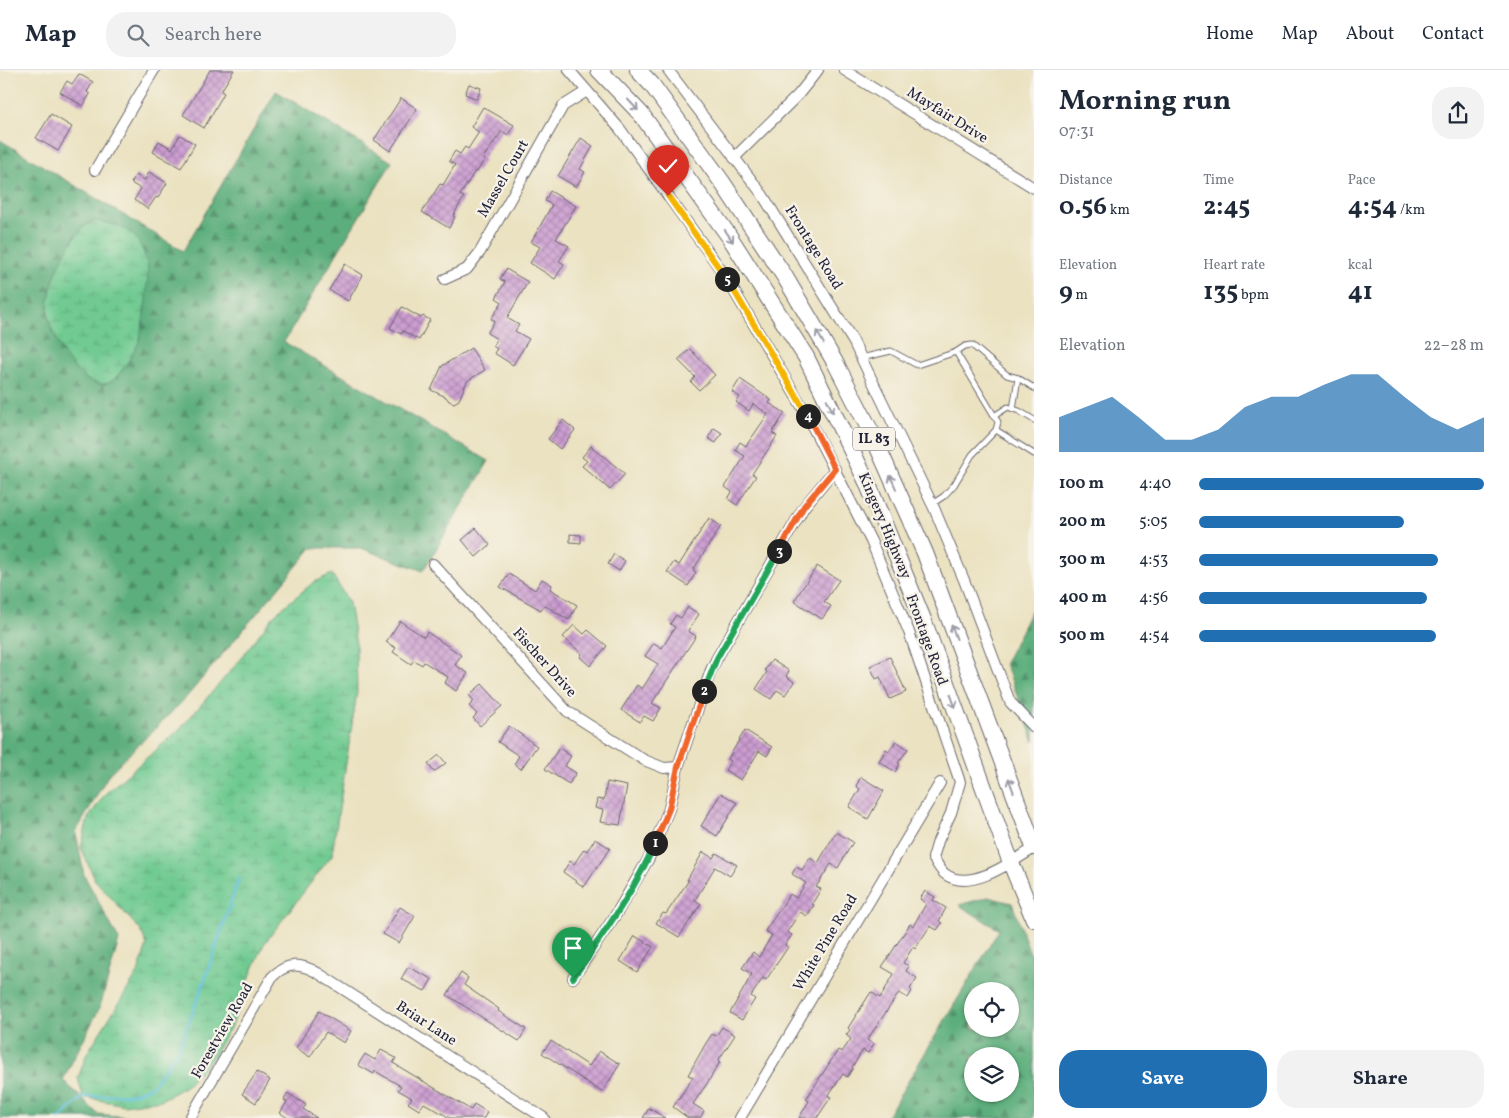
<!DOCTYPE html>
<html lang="en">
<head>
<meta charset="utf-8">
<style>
  :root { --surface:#fff; --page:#f2f2f3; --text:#1f2937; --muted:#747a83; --line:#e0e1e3; --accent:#1f6fb2 }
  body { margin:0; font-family:Vollkorn,serif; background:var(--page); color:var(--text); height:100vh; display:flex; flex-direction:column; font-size:19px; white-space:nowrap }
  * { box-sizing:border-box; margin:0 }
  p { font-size:16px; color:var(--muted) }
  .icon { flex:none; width:28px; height:28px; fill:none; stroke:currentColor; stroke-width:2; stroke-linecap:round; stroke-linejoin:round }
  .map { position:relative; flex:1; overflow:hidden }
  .details { display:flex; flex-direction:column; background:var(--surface); width:475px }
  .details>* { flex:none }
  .fabs { position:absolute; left:964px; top:912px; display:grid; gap:10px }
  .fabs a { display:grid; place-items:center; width:55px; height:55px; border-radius:50%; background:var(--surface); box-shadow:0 1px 4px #0004; font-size:25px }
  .pin { position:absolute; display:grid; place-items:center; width:42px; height:42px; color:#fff; margin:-51px -21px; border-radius:50% 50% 50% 0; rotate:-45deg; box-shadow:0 0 5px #0007 }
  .pin .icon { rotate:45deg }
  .km { position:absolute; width:25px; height:25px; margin:-12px; border-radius:50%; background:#222; color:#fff; font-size:14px; line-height:25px; text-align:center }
  .round { display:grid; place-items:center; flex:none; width:52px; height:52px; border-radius:20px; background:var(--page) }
  .summary { display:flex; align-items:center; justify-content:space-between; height:85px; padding:0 25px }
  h1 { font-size:28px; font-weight:700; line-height:38px }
  .figures { display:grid; grid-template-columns:repeat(3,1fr); gap:8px; height:85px; padding:5px 25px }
  .figures div { display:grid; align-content:center }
  .figures b { font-size:25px; font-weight:700 }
  .figures small { font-size:14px; font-weight:400 }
  .figures p { font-size:14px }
  .chart { height:140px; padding:10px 25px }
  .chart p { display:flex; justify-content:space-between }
  .chart svg { width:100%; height:90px; margin-top:5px; fill:var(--accent); opacity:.7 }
  .primary-button { display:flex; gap:10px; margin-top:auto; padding:10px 25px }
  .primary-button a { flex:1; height:58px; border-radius:20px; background:var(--accent); color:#fff; font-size:20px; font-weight:700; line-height:58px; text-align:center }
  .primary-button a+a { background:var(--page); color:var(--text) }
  ul { padding:0 25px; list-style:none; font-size:16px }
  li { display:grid; grid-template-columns:80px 60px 1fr; align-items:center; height:38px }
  li i { height:12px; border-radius:6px; background:var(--accent) }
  header { display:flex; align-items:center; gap:30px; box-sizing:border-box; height:70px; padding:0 25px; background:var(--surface); border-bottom:1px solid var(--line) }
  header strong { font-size:24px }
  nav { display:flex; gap:28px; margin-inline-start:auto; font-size:18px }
  .search { width:350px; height:45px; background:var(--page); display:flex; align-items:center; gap:12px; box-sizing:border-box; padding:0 18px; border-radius:20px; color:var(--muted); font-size:19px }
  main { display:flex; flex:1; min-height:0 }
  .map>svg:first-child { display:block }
  .forest { fill:url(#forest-firs); stroke:#3f685b; fill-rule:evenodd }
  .wetland { fill:url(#wetland-marsh); stroke:#497666 }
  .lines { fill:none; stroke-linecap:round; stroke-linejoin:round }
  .stream { stroke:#5bc0d8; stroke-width:3 }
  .building { fill:url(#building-cross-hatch) }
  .service-casing { stroke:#68656a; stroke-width:7 }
  .minor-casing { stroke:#68656a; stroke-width:12 }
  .trunk-casing { stroke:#68656a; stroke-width:18 }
  .service { stroke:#fff; stroke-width:5 }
  .minor { stroke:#fff; stroke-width:10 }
  .trunk { stroke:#fff; stroke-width:16 }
  .oneway { stroke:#9c9ca7 }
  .split-1-casing { stroke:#fff; stroke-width:10 }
  .split-2-casing { stroke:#fff; stroke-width:10 }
  .split-3-casing { stroke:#fff; stroke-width:10 }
  .split-4-casing { stroke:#fff; stroke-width:10 }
  .split-5-casing { stroke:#fff; stroke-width:10 }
  .split-6-casing { stroke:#fff; stroke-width:10 }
  .split-1 { stroke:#22a559; stroke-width:6 }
  .split-2 { stroke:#f0652b; stroke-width:6 }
  .split-3 { stroke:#22a559; stroke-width:6 }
  .split-4 { stroke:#f0652b; stroke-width:6 }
  .split-5 { stroke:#f5b400; stroke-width:6 }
  .split-6 { stroke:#f5b400; stroke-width:6 }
  .labels { text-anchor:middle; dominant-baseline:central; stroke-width:4.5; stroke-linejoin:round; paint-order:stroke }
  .shield { fill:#f7f3e8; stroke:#62616f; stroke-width:1 }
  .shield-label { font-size:14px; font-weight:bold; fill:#22223b }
  .street-label { font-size:15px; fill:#22223b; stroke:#f7f3e8 }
</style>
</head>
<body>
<header>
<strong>Map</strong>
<div class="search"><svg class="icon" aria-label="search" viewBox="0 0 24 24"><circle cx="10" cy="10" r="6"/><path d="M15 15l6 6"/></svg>Search here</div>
<nav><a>Home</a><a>Map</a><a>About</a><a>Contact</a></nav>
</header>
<main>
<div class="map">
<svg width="1034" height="1048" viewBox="0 0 1034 1048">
  <defs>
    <pattern id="forest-firs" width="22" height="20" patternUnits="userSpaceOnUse" patternTransform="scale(1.25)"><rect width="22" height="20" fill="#5cae7b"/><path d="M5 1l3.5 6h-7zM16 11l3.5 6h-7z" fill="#4c8d66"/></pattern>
    <pattern id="wetland-marsh" width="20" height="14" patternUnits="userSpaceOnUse" patternTransform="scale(1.25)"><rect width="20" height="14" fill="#70ca91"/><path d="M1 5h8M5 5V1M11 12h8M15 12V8" fill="none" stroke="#61ad7e"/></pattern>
    <pattern id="building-cross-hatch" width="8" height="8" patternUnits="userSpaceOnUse" patternTransform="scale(1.25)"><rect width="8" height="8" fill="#cc9dd1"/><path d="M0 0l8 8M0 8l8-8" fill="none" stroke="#a580ab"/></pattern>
  </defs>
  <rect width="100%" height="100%" fill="#f7f3e8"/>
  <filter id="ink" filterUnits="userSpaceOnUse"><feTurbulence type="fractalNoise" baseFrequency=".02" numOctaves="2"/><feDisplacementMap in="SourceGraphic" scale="10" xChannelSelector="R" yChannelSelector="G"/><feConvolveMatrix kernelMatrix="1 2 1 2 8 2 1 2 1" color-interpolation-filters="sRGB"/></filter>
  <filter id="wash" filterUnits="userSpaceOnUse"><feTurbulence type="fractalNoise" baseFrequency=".0096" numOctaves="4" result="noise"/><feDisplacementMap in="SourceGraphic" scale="20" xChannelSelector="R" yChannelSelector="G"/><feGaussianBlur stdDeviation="1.12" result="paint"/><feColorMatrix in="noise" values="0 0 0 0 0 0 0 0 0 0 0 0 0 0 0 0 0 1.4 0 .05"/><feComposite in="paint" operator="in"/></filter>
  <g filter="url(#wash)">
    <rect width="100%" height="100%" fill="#ebe2c1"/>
    <g class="forest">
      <path d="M276,21l116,71 -108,180 205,119 -66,110 -62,-23h-49l-128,152 -75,74 -33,58 8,43 35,65 -19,67 -37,73 35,34 41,4h-139v-978l183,111z"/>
      <path d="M1034,535v137l-29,-79z"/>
      <path d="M988,827l24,6 22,61v154h-148l113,-188 -40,-25zM1010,921v38h-38v-38zM1010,986v38h-38v-38z"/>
    </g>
    <g class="wetland">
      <path d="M95,151c12,2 33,5 41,17 4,6 9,16 11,24 3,11 -4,67 -8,79 -3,9 -21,39 -31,42 -27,9 -55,-43 -59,-64 -5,-27 15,-71 33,-90 3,-4 8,-6 13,-8z"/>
      <path d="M332,504l17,29 7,41 1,48 -25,163 -68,89 -13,30 -18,49 -20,34 -27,29 -25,14 -37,5 -41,-8 -5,-19 9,-25 51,-80 9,-28 -6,-14 -46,-51 -14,-32 7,-30 18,-25 73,-63 54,-62 42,-54 39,-32z"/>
    </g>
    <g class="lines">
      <path class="stream" d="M60,1048l23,-21 50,-3 19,-8 26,-35 23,-60 38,-113"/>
    </g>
    <g id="blocks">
      <g class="building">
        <path d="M210,0h24l-13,21 3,2 -20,35 -21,-13z"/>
        <path d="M79,4l14,8 -6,10 3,2 -7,12 -23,-14 7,-11 5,3z"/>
        <path d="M469,14l12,4 -4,11 -12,-5z"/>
        <path d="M401,28l16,11 -27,42 -16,-11z"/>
        <path d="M483,37l31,18 -6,10 -6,-4 -19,27 2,1 -8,13 -2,-1 -15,24 4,2 -11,19 2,1 -6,11 -27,-16 18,-28 3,1 12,-20 -6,-4 6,-10 5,3 5,-7 3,2 11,-17 -8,-5z"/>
        <path d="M51,44l21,13 -14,24 -22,-13z"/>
        <path d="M180,65l15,9 -14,24 -28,-16 6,-11 13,8z"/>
        <path d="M581,68l12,8 -13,23 5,3 -9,15 -18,-11z"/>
        <path d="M149,102l18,11 -9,15 -2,-1 -8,12 -14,-9 7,-11 -10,-6 5,-8 9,5z"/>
        <path d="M550,121l26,15 -20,33 13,7 -10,15 5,3 -9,15 -25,-16 10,-16 -9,-5 21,-37 -7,-4z"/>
        <path d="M345,194l18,11 -15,26 -19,-11z"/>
        <path d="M506,199l22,13 -21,36 12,7 -4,6 14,8 -16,26 -19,-12 3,-4 -4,-3 4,-7 -10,-6 8,-12 -4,-2 11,-17 -6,-4 9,-16 -5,-3z"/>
        <path d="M402,237l19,11 2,-2 7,4 -11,20 -16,-9 -2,3 -11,-6z"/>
        <path d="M471,278l14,22 -18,11 -8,19 -5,3 -5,-2 -3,-4 -15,-7 11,-24z"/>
        <path d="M690,279l25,26 -16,15 -8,-8 4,-5 -17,-17z"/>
        <path d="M740,309l31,21 -2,3 16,10 -13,20 5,3 -25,38 4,2 -19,29 -9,-6 4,-7 -7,-5 20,-31 -10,-6 5,-8 6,4 22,-32 -15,-10 -4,7 -13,-9 4,-5 -8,-5z"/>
        <path d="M563,350l12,10 -15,19 -12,-10z"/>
        <path d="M714,358l8,5 -6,10 -8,-5z"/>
        <path d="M591,376l34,28 -15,16 -28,-24 5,-5 -5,-4z"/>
        <path d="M709,448l12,8 -28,44 3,2 -8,14 -21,-14 7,-10 5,3z"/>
        <path d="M476,458l14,17 -14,12 -14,-17z"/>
        <path d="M570,464l11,1v8l-11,-1z"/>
        <path d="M614,484l11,7 -6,10 -11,-7z"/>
        <path d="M817,496l22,14 -15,22 7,4 -9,13 -28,-18z"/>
        <path d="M509,504l26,16 7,-11 10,6 -2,4 27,16 -8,15 -25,-15 -3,5 -41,-23z"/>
        <path d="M688,537l11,7 -11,17 8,5 -44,67 9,5 -8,13 -9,-5 -4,6 -19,-12 16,-25 5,4 16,-25 -13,-8 9,-13 8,5 13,-21 -5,-3 6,-9 5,3z"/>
        <path d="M400,551l24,16 3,-5 34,23 -6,10 13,8 -12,18 -11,-8 3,-6 -24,-15 -2,3 -8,-5 -3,4 -18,-12 3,-4 -10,-6z"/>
        <path d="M574,555l10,9 4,-4 19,16 -17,20 -10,-9 2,-3 -19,-17z"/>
        <path d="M890,587l16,35 -16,7 -10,-22 -4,2 -6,-13z"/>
        <path d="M772,590l17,11 -3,5 8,6 -9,13 -8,-5 -6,9 -15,-10 11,-17 -2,-2z"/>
        <path d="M482,614l20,22 -22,20 -7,-8 4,-4 -8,-8 5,-5 -5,-6z"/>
        <path d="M509,656l28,20 -16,23 -7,-5 5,-8 -21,-14z"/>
        <path d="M745,660l27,17 -5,9 -8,-5 -18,29 -16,-10 6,-9 -3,-2z"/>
        <path d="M896,671l12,8 -10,14 2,1 -5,8 -16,-11 7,-12 3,2z"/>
        <path d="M559,678l12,8 -6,10 11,7 -7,11 -24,-15z"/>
        <path d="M439,685l7,8 -12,9 -6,-8z"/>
        <path d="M861,707l23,14 -16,28 -19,-12 11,-18 -4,-3z"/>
        <path d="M607,712l20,4 -7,39 -20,-3 3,-12 -8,-2 2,-9 7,1z"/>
        <path d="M721,723l16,10 -20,33 -16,-10z"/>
        <path d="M836,762l17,10 -15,26 -7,-4 -15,23 5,2 -9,15 2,1 -7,11 -7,-4 -13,20 5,3 -7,10 3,2 -22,33 -3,-2 -12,18 4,3 -13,21 -12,-7 22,-39 -10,-6 11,-16 6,5 13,-22 -7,-4 25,-37 6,4 10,-15 -14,-9 4,-7 6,3 8,-12 8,5z"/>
        <path d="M595,769l15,9 -26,39 -21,-15 7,-11 4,3 10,-15 3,2z"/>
        <path d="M703,782l10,6 3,-5 21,12 -7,11 -15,-9 -20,33 6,4 -22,33 -23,-14 7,-10 3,1 23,-34h-2z"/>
        <path d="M925,821l10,6 -2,3 13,8 -7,13 3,2 -5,7 -7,-4 -15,23 -2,-2 -10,16 6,3 -3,5 11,7 -7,11 2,2 -4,7 -9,-5 -32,47 7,4 -6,9 -5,-3 -11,17 1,1 -6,9 -4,-3 -15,22 3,1 -14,21h-18l10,-17 -3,-2 32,-49 4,2 9,-13 -5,-4 4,-5 -2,-2 23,-36 9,6 14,-24 -12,-7 28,-43 3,2 13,-22 -6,-5z"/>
        <path d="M400,837l15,9 -16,27 -16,-9z"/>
        <path d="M635,866l18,11 -16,25 -17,-11z"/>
        <path d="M408,897l24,12 -7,12 -24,-12z"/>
        <path d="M461,903l7,5 -4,7 35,24 -1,2 28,18 -7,12 -72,-46z"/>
        <path d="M319,941l32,20 -7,12 -18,-11 -16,25 -14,-9z"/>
        <path d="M722,957l13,8 -17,26 2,1 -14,23 -13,19 11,7 -4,7h-12l-15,-11 20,-30 -5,-2 18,-32 6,-9 4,2z"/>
        <path d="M551,971l38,25 10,-15 21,13 -18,28 -60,-39z"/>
        <path d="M381,980l15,8 -3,5 78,47 3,-6 13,8 -3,6h-34l-26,-15 -5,7 -11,-7 4,-5 -14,-8 3,-4 -26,-15 -1,3 -16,-9 7,-11 10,6z"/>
        <path d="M257,1002l13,8 -14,23 -14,-9z"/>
        <path d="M288,1023l18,12 -3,4 14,9h-29l-8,-5 7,-11 -3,-2z"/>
        <path d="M649,1038l16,10h-22z"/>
      </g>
    </g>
  </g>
  <g filter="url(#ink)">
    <use href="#blocks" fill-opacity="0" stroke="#68656a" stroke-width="1"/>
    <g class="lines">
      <defs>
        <g id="service">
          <path d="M956,282l9,-6 7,-1 35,30 11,3 16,10"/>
          <path d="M861,288l30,-7 26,14 39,-13 42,70 -2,8 -24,25 -18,30 -10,11 -12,8"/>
          <path d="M1013,339l5,-31"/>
          <path d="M994,346l14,-9 11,4 15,9"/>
          <path d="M996,360l38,24"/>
        </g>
        <g id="minor">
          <path d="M569,0l51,59 104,145 80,136 67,131 38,91 51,150 -9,31 -13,28 -5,17c4,5 7,12 12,16 25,19 68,-13 89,-26"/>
          <path d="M668,0l94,124 91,147 81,167 30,72 46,122 24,25"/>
          <path d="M844,0l190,118"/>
          <path d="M734,88l64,-63 20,-25"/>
          <path d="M95,100l59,-100"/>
          <path d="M445,209l22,-10 13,-17 83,-146 24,-15"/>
          <path d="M433,494l134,147 77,49 20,8 14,-1"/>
          <path d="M573,908l42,-62 34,-58 20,-49 9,-42 33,-97 6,-12 87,-151 31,-38"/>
          <path d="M190,1048l82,-141c15,-15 28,-14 46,-4l226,145"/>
          <path d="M740,1048l200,-335"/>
        </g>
        <g id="trunk">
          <path d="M599,0l42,44 88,122 77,121 61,125 57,140 87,241 23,56"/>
          <path d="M638,0l14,15 70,97 63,95 51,87 36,70 53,119 109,294"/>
        </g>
      </defs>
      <use href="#service" class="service-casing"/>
      <use href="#minor" class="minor-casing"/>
      <use href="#trunk" class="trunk-casing"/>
      <use href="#service" class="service"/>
      <use href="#minor" class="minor"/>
      <use href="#trunk" class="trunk"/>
    </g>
    <defs><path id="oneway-shaft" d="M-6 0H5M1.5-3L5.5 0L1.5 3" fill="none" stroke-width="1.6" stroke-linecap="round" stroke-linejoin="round" transform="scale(1.25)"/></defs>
    <g class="oneway">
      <use href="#oneway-shaft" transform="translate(633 35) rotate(47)"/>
      <use href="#oneway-shaft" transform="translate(729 166) rotate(56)"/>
      <use href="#oneway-shaft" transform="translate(820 267) rotate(-120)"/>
      <use href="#oneway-shaft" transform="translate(830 336) rotate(64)"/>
      <use href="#oneway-shaft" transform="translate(893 412) rotate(-114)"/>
      <use href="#oneway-shaft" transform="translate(954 562) rotate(-110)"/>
      <use href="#oneway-shaft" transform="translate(953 631) rotate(70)"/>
      <use href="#oneway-shaft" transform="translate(1011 715) rotate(-110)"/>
    </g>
  </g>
  <g class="lines" filter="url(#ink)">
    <defs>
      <path id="split-1" d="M573,908c29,-43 62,-87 82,-135"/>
      <path id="split-2" d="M655,773l14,-34 9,-42 26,-76"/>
      <path id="split-3" d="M704,621l13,-33 62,-107"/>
      <path id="split-4" d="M779,481l25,-45 31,-37 -27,-53"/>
      <path id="split-5" d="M727,209l81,137"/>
      <path id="split-6" d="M668,126l59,83"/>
    </defs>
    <use href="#split-1" class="split-1-casing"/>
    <use href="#split-2" class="split-2-casing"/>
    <use href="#split-3" class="split-3-casing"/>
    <use href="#split-4" class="split-4-casing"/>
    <use href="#split-5" class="split-5-casing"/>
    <use href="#split-6" class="split-6-casing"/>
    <use href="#split-1" class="split-1"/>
    <use href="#split-2" class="split-2"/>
    <use href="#split-3" class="split-3"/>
    <use href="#split-4" class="split-4"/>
    <use href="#split-5" class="split-5"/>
    <use href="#split-6" class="split-6"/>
  </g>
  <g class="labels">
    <rect class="shield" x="853" y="357.5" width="42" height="23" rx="4"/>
    <g class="shield-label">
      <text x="874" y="369">IL 83</text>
    </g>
    <g class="street-label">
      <text transform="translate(947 46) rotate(32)">Mayfair Drive</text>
      <text transform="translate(504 109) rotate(-60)">Massel Court</text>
      <text transform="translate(813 178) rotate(58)">Frontage Road</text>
      <text transform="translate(884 456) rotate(67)">Kingery Highway</text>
      <text transform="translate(926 570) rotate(70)">Frontage Road</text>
      <text transform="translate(544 593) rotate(48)">Fischer Drive</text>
      <text transform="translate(826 873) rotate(-59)">White Pine Road</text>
      <text transform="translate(426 954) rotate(33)">Briar Lane</text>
      <text transform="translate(223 961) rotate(-60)">Forestview Road</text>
    </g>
  </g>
</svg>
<div class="fabs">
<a><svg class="icon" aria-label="locate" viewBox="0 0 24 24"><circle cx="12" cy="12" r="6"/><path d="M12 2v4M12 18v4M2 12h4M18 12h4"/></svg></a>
<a><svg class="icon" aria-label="layers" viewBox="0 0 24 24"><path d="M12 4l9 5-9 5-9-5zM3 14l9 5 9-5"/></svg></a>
</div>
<div class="pin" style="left:573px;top:908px;background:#1e9e55"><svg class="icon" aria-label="arrive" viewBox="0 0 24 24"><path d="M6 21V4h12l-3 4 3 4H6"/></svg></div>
<div class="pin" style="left:668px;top:126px;background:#d93025"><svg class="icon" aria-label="check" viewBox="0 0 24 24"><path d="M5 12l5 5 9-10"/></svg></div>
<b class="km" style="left:655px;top:773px">1</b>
<b class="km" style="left:704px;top:621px">2</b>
<b class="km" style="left:779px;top:481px">3</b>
<b class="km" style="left:808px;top:346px">4</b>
<b class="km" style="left:727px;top:209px">5</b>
</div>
<section class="details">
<div class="summary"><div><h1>Morning run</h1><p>07:31</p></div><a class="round"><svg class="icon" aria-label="share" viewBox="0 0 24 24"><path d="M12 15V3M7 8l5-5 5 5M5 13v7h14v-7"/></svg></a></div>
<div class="figures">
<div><p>Distance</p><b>0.56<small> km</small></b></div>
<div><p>Time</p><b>2:45</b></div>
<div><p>Pace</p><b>4:54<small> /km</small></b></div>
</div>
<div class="figures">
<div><p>Elevation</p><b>9<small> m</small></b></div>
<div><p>Heart rate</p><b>135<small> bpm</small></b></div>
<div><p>kcal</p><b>41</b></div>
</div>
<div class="chart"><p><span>Elevation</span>22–28 m</p>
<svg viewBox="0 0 160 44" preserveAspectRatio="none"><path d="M0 44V27L10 22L20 17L30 27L40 38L50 38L60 33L70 22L80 17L90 17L100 11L110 6L120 6L130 17L140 27L150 33L160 27V44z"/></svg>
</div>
<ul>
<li><b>100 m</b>4:40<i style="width:100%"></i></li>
<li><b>200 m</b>5:05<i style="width:72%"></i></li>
<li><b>300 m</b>4:53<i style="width:84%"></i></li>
<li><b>400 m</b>4:56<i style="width:80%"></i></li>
<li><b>500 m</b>4:54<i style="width:83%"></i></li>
</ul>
<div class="primary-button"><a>Save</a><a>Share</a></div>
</section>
</main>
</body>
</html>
